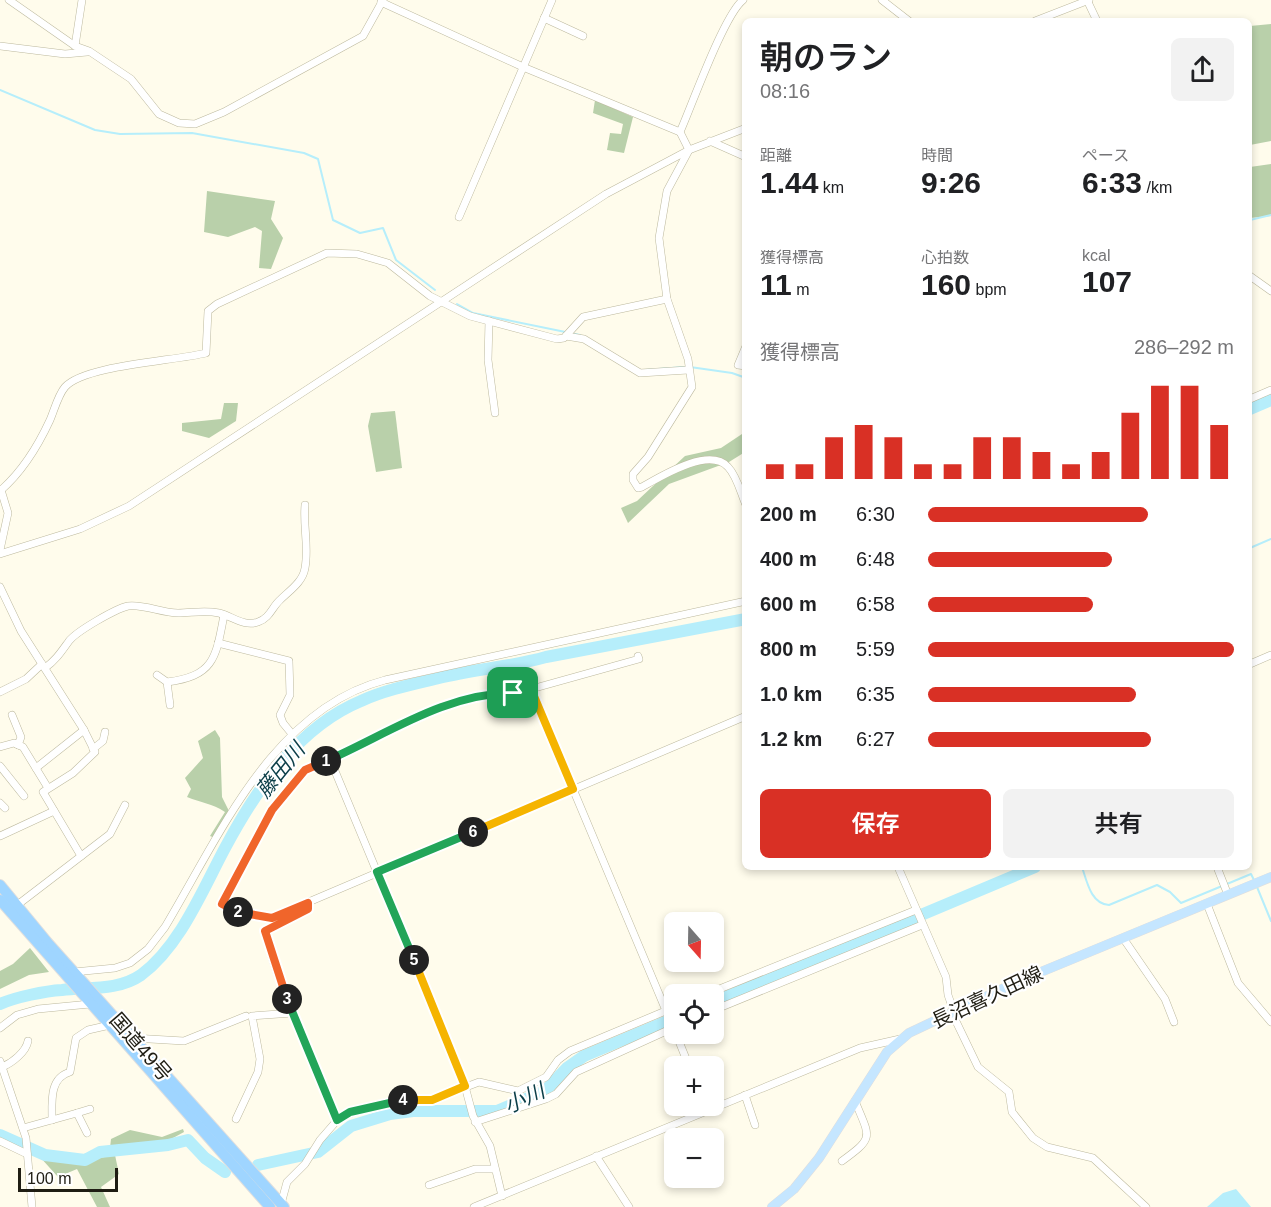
<!DOCTYPE html>
<html lang="ja">
<head>
<meta charset="utf-8">
<style>
  :root { --surface:#fff; --page:#f2f2f2; --text:#202124; --muted:#757577; --accent:#d93025 }
  body { margin:0; font-family:Helvetica,"Noto Sans JP",sans-serif; background:var(--page); color:var(--text); height:100vh; display:flex; flex-direction:column; font-size:22px; white-space:nowrap }
  * { box-sizing:border-box; margin:0 }
  p { font-size:20px; color:var(--muted) }
  .icon { flex:none; width:33px; height:33px; fill:none; stroke:currentColor; stroke-width:2; stroke-linecap:round; stroke-linejoin:round }
  .map { position:relative; flex:1; overflow:hidden }
  .details { position:absolute; left:742px; top:18px; width:510px; height:852px; display:flex; flex-direction:column; background:var(--surface); border-radius:9px; box-shadow:0 3px 9px #0003 }
  .details>* { flex:none }
  .needle { width:39px; rotate:160deg }
  .controls { position:absolute; left:664px; top:912px; display:grid; gap:12px }
  .controls a { display:grid; place-items:center; width:60px; height:60px; border-radius:9px; background:var(--surface); box-shadow:0 3px 9px #0003; font-size:30px }
  .scale { position:absolute; left:18px; bottom:15px; width:100px; box-sizing:border-box; padding-left:6px; border:3px solid #1f1d13; border-top:0; font-size:16px; line-height:21px; white-space:nowrap; color:#1f1d13; -webkit-text-stroke:4px #fff; paint-order:stroke }
  .pin { position:absolute; display:grid; place-items:center; width:51px; height:51px; color:#fff; margin:-26px; border-radius:12px; box-shadow:0 3px 9px #0006 }
  .km { position:absolute; width:30px; height:30px; margin:-15px; border-radius:50%; background:#222; color:#fff; font-size:16px; line-height:30px; text-align:center }
  .round { display:grid; place-items:center; flex:none; width:63px; height:63px; border-radius:9px; background:var(--page) }
  .overview { display:flex; align-items:center; justify-content:space-between; height:102px; padding:0 18px }
  h1 { font-size:33px; font-weight:600; line-height:45px }
  .figures { display:grid; grid-template-columns:repeat(3,1fr); gap:9px; height:102px; padding:6px 18px }
  .figures div { display:grid; align-content:center }
  .figures b { font-size:30px; font-weight:600 }
  .figures small { font-size:16px; font-weight:400 }
  .figures p { font-size:16px }
  .chart { height:168px; padding:12px 18px }
  .chart p { display:flex; justify-content:space-between }
  .chart svg { width:100%; height:108px; margin-top:6px; stroke:var(--accent); stroke-width:6 }
  .action { display:flex; gap:12px; margin-top:auto; padding:12px 18px }
  .action a { flex:1; height:69px; border-radius:9px; background:var(--accent); color:#fff; font-size:24px; font-weight:600; line-height:69px; text-align:center }
  .action a+a { background:var(--page); color:var(--text) }
  ul { padding:0 18px; list-style:none; font-size:20px }
  li { display:grid; grid-template-columns:96px 72px 1fr; align-items:center; height:45px }
  li i { height:15px; border-radius:8px; background:var(--accent) }
  .map>svg:first-child { display:block }
  .green { fill:#b9d0aa }
  .water { fill:#b6eefb }
  .lines { fill:none; stroke-linecap:round; stroke-linejoin:round }
  .stream { stroke:#b6eefb; stroke-width:2 }
  .river { stroke:#b6eefb; stroke-width:12 }
  .minor-casing { stroke:#bdb99e; stroke-width:8 }
  .major-casing { stroke:#e0dfde; stroke-width:10 }
  .highway-casing { stroke:#e0dfde; stroke-width:12 }
  .minor { stroke:#fff; stroke-width:7 }
  .major { stroke:#c5e6ff; stroke-width:9 }
  .highway { stroke:#9fd5ff; stroke-width:10 }
  .split-1-casing { stroke:#fff; stroke-width:12 }
  .split-2-casing { stroke:#fff; stroke-width:12 }
  .split-3-casing { stroke:#fff; stroke-width:12 }
  .split-4-casing { stroke:#fff; stroke-width:12 }
  .split-5-casing { stroke:#fff; stroke-width:12 }
  .split-6-casing { stroke:#fff; stroke-width:12 }
  .split-7-casing { stroke:#fff; stroke-width:12 }
  .split-1 { stroke:#22a559; stroke-width:8 }
  .split-2 { stroke:#f0652b; stroke-width:8 }
  .split-3 { stroke:#f0652b; stroke-width:8 }
  .split-4 { stroke:#22a559; stroke-width:8 }
  .split-5 { stroke:#f5b400; stroke-width:8 }
  .split-6 { stroke:#22a559; stroke-width:8 }
  .split-7 { stroke:#f5b400; stroke-width:8 }
  .labels { text-anchor:middle; dominant-baseline:central; stroke-width:4.5; stroke-linejoin:round; paint-order:stroke }
  .street-label { font-size:20px; fill:#1f1d13; stroke:#fff }
  .water-label { font-size:21px; font-style:italic; fill:#0b3e48; stroke:#fff }
</style>
</head>
<body>
<div class="map">
<svg width="1271" height="1207" viewBox="0 0 1271 1207">
  <rect width="100%" height="100%" fill="#fffcec"/>
  <g class="green">
    <path d="M1271,24v117l-21,4v-119z"/>
    <path d="M595,100l38,17 -9,36 -17,-3 3,-17 11,1 2,-10 -30,-11z"/>
    <path d="M1271,164v52l-21,2v-51z"/>
    <path d="M207,191l68,10 -4,18 12,19 -12,31 -12,-1 3,-37 -7,-4 -27,10 -24,-5z"/>
    <path d="M224,403h14l-2,18 -27,17 -27,-7v-8l39,-4z"/>
    <path d="M395,411l7,57 -26,4 -8,-46 3,-13z"/>
    <path d="M745,432v20l-16,10 -60,22 -41,39 -7,-15 16,-7 48,-45 36,-8z"/>
    <path d="M215,730l5,8 2,59 7,14 -14,27 -5,-2 15,-24c-13,-9 -24,-9 -38,-15l4,-8 -6,-11 18,-20 -5,-17z"/>
    <path d="M30,948l19,24 -20,3 -29,14v-18l13,-7z"/>
    <path d="M183,1129l1,3 -22,12 -52,4 1,-9 19,-9 32,7z"/>
    <path d="M115,1155l4,19 -18,13 9,20h-13l-20,-38 -19,8 -18,-20c27,7 49,3 75,-2z"/>
  </g>
  <path class="water" d="M1236,1189l15,18h-44l16,-14z"/>
  <g class="lines">
    <g class="stream">
      <path d="M0,90l95,40 25,4 72,-1 112,20 14,6 15,61 27,13 23,-5 13,32 39,30"/>
      <path d="M1250,220l21,-5"/>
      <path d="M457,304l16,9 107,22"/>
      <path d="M690,367l42,6 14,5"/>
      <path d="M645,370l39,-3"/>
      <path d="M1250,548l21,-9"/>
      <path d="M745,642l1,1"/>
      <path d="M1082,867c5,15 9,37 27,38l48,-20 13,7 11,11 70,-29 4,8"/>
      <path d="M1257,887l14,34"/>
    </g>
    <g class="river">
      <path d="M1250,409l21,-9"/>
      <path d="M714,1002l321,-135"/>
      <path d="M0,1004c16,-7 45,-13 62,-14 26,-3 56,1 79,-15 39,-29 61,-84 84,-127 31,-58 73,-121 136,-147 24,-11 53,-17 78,-23 36,-9 72,-11 107,-21l200,-38"/>
      <path d="M0,1135l45,20 40,5 15,-8 68,-7 20,-5 17,18 20,14"/>
      <path d="M258,1165l60,-13 33,-26 39,-12 23,-3h84l48,-20 22,-23 17,-12 91,-38"/>
    </g>
    <defs>
      <g id="minor">
        <path d="M9,0l66,46 14,5 42,28 28,35 20,9 16,1 29,-12 139,-76 20,-36"/>
        <path d="M743,0c-19,15 -51,105 -63,132l9,18 -22,41 -8,47 8,61 21,60 4,28 -44,70 -15,17v6l5,8 4,-1c18,-10 67,-41 86,-20 9,9 13,27 18,38"/>
        <path d="M882,0l27,21"/>
        <path d="M1087,0l10,21"/>
        <path d="M381,2l142,65 157,65"/>
        <path d="M544,18l39,18"/>
        <path d="M1035,21l54,-21"/>
        <path d="M0,46l65,8 22,-2"/>
        <path d="M75,46l7,-46"/>
        <path d="M710,141l36,16"/>
        <path d="M459,217l93,-217"/>
        <path d="M1250,276l21,15"/>
        <path d="M489,321l-1,39 7,53"/>
        <path d="M566,336l18,3 56,34 48,-3"/>
        <path d="M746,346l-8,19 8,1"/>
        <path d="M1250,399l21,-9"/>
        <path d="M0,491c22,-19 38,-45 50,-71 4,-9 8,-25 15,-33 20,-22 110,-26 141,-34l2,-42 9,-7 110,-51 30,1 31,9 42,33 40,20 87,23 7,-1 19,-21 84,-18"/>
        <path d="M0,550l8,-37 -7,-23"/>
        <path d="M0,554l80,-25 49,-23 477,-312 83,-44 57,-22"/>
        <path d="M0,587l21,44 63,99 11,22 -22,21 -30,19 38,64"/>
        <path d="M218,643l71,18 1,34 -10,20 3,8 9,11"/>
        <path d="M638,656l1,3 -122,34 -24,1 -43,10 -145,65 -33,41 -50,94 20,9 29,5 475,-202"/>
        <path d="M1250,664l21,-9"/>
        <path d="M45,668c11,-8 16,-16 24,-27 8,-10 46,-32 59,-35 16,-2 34,7 50,7 14,0 26,-3 41,0 13,3 25,14 39,9 12,-4 14,-15 22,-22 9,-9 23,-18 25,-32 4,-22 -2,-41 0,-63"/>
        <path d="M157,675l10,7 3,23"/>
        <path d="M167,682c47,-6 49,-24 57,-67"/>
        <path d="M531,689l144,343"/>
        <path d="M0,692l26,-13 16,-15"/>
        <path d="M12,715l9,22 -3,8"/>
        <path d="M0,747l14,-4 9,4 25,41"/>
        <path d="M93,749l10,-8 2,-9"/>
        <path d="M330,759l133,320 10,37 17,30 12,50"/>
        <path d="M0,766l24,30"/>
        <path d="M36,768l48,-38"/>
        <path d="M0,803l5,5"/>
        <path d="M0,836l54,-25"/>
        <path d="M898,867l48,110 2,18 6,17"/>
        <path d="M1217,867l11,28"/>
        <path d="M308,903v6l-41,20c-8,15 59,166 70,191"/>
        <path d="M1207,904l31,79 33,39"/>
        <path d="M16,906l94,-72 15,-29"/>
        <path d="M1123,938l42,61 9,23"/>
        <path d="M74,972l41,-4 15,-5 18,-14 17,-22c55,-92 108,-218 220,-247l361,-79"/>
        <path d="M707,994l209,-84"/>
        <path d="M714,1010l208,-85"/>
        <path d="M952,1013l26,54 31,25 3,20 21,26 14,9 46,11 53,49"/>
        <path d="M0,1028l17,-13 21,-6 52,-5"/>
        <path d="M676,1034l13,32"/>
        <path d="M133,1038l51,3 62,-25"/>
        <path d="M0,1061l26,77 6,69"/>
        <path d="M2,1067c10,-4 24,-15 26,-26"/>
        <path d="M745,1095l10,30"/>
        <path d="M77,1113l13,-4"/>
        <path d="M236,1119l22,-47 2,-13 -8,-43 41,-3"/>
        <path d="M52,1120c0,-18 -3,-42 18,-48l6,-34 12,-8 22,-5"/>
        <path d="M475,1122l71,-23 10,-5 20,-22 99,-45"/>
        <path d="M23,1128l54,-15 10,20"/>
        <path d="M0,1141l27,13"/>
        <path d="M596,1156l33,51"/>
        <path d="M842,1161c33,-24 28,-23 13,-60"/>
        <path d="M429,1185l46,-16h20"/>
        <path d="M281,1204l6,-22 18,-18 15,-24 20,-23 47,-15 45,-2 47,-18 39,9 28,-14 12,-17 12,-9 105,-44"/>
        <path d="M474,1207l386,-159 40,-9"/>
      </g>
      <path id="major" d="M772,1207l22,-18 25,-31 68,-106 22,-19 110,-52 252,-104"/>
      <g id="highway">
        <path d="M0,885l47,57 237,265"/>
        <path d="M0,900l270,307"/>
      </g>
    </defs>
    <use href="#minor" class="minor-casing"/>
    <use href="#major" class="major-casing"/>
    <use href="#highway" class="highway-casing"/>
    <use href="#minor" class="minor"/>
    <use href="#major" class="major"/>
    <use href="#highway" class="highway"/>
  </g>
  <g class="lines">
    <defs>
      <path id="split-1" d="M326,761c60,-26 119,-68 187,-68"/>
      <path id="split-2" d="M238,912l-16,-8 50,-94 33,-40 21,-9"/>
      <path id="split-3" d="M238,912l34,6 36,-15v6l-43,22 22,68"/>
      <path id="split-4" d="M287,999l50,121 13,-8 53,-12"/>
      <path id="split-5" d="M403,1100h29l33,-14 -51,-126"/>
      <path id="split-6" d="M414,960l-37,-88 96,-40"/>
      <path id="split-7" d="M473,832l100,-43 -42,-100 -18,4"/>
    </defs>
    <use href="#split-1" class="split-1-casing"/>
    <use href="#split-2" class="split-2-casing"/>
    <use href="#split-3" class="split-3-casing"/>
    <use href="#split-4" class="split-4-casing"/>
    <use href="#split-5" class="split-5-casing"/>
    <use href="#split-6" class="split-6-casing"/>
    <use href="#split-7" class="split-7-casing"/>
    <use href="#split-1" class="split-1"/>
    <use href="#split-2" class="split-2"/>
    <use href="#split-3" class="split-3"/>
    <use href="#split-4" class="split-4"/>
    <use href="#split-5" class="split-5"/>
    <use href="#split-6" class="split-6"/>
    <use href="#split-7" class="split-7"/>
  </g>
  <g class="labels">
    <g class="street-label">
      <text transform="translate(987 997) rotate(-25)">長沼喜久田線</text>
      <text transform="translate(141 1047) rotate(49)">国道49号</text>
    </g>
    <g class="water-label">
      <text transform="translate(280 770) rotate(-51)">藤田川</text>
      <text transform="translate(524 1098) rotate(-25)">小川</text>
    </g>
  </g>
</svg>
<div class="controls">
<a><svg class="needle" viewBox="-14 -14 28 28"><path d="M0-13l5 13h-10z" fill="#e53935"/><path d="M0 13l5-13h-10z" fill="#757577"/></svg></a>
<a><svg class="icon" aria-label="locate" viewBox="0 0 24 24"><circle cx="12" cy="12" r="6"/><path d="M12 2v4M12 18v4M2 12h4M18 12h4"/></svg></a>
<a>+</a>
<a>−</a>
</div>
<div class="scale">100 m</div>
<div class="pin" style="left:513px;top:693px;background:#1e9e55"><svg class="icon" aria-label="arrive" viewBox="0 0 24 24"><path d="M6 21V4h12l-3 4 3 4H6"/></svg></div>
<b class="km" style="left:326px;top:761px">1</b>
<b class="km" style="left:238px;top:912px">2</b>
<b class="km" style="left:287px;top:999px">3</b>
<b class="km" style="left:403px;top:1100px">4</b>
<b class="km" style="left:414px;top:960px">5</b>
<b class="km" style="left:473px;top:832px">6</b>
<section class="details">
<div class="overview"><div><h1>朝のラン</h1><p>08:16</p></div><a class="round"><svg class="icon" aria-label="share" viewBox="0 0 24 24"><path d="M12 15V3M7 8l5-5 5 5M5 13v7h14v-7"/></svg></a></div>
<div class="figures">
<div><p>距離</p><b>1.44<small> km</small></b></div>
<div><p>時間</p><b>9:26</b></div>
<div><p>ペース</p><b>6:33<small> /km</small></b></div>
</div>
<div class="figures">
<div><p>獲得標高</p><b>11<small> m</small></b></div>
<div><p>心拍数</p><b>160<small> bpm</small></b></div>
<div><p>kcal</p><b>107</b></div>
</div>
<div class="chart"><p><span>獲得標高</span>286–292 m</p>
<svg viewBox="0 0 160 44" preserveAspectRatio="none"><path d="M5 44V38M15 44V38M25 44V27M35 44V22M45 44V27M55 44V38M65 44V38M75 44V27M85 44V27M95 44V33M105 44V38M115 44V33M125 44V17M135 44V6M145 44V6M155 44V22"/></svg>
</div>
<ul>
<li><b>200 m</b>6:30<i style="width:72%"></i></li>
<li><b>400 m</b>6:48<i style="width:60%"></i></li>
<li><b>600 m</b>6:58<i style="width:54%"></i></li>
<li><b>800 m</b>5:59<i style="width:100%"></i></li>
<li><b>1.0 km</b>6:35<i style="width:68%"></i></li>
<li><b>1.2 km</b>6:27<i style="width:73%"></i></li>
</ul>
<div class="action"><a>保存</a><a>共有</a></div>
</section>
</div>
</body>
</html>
